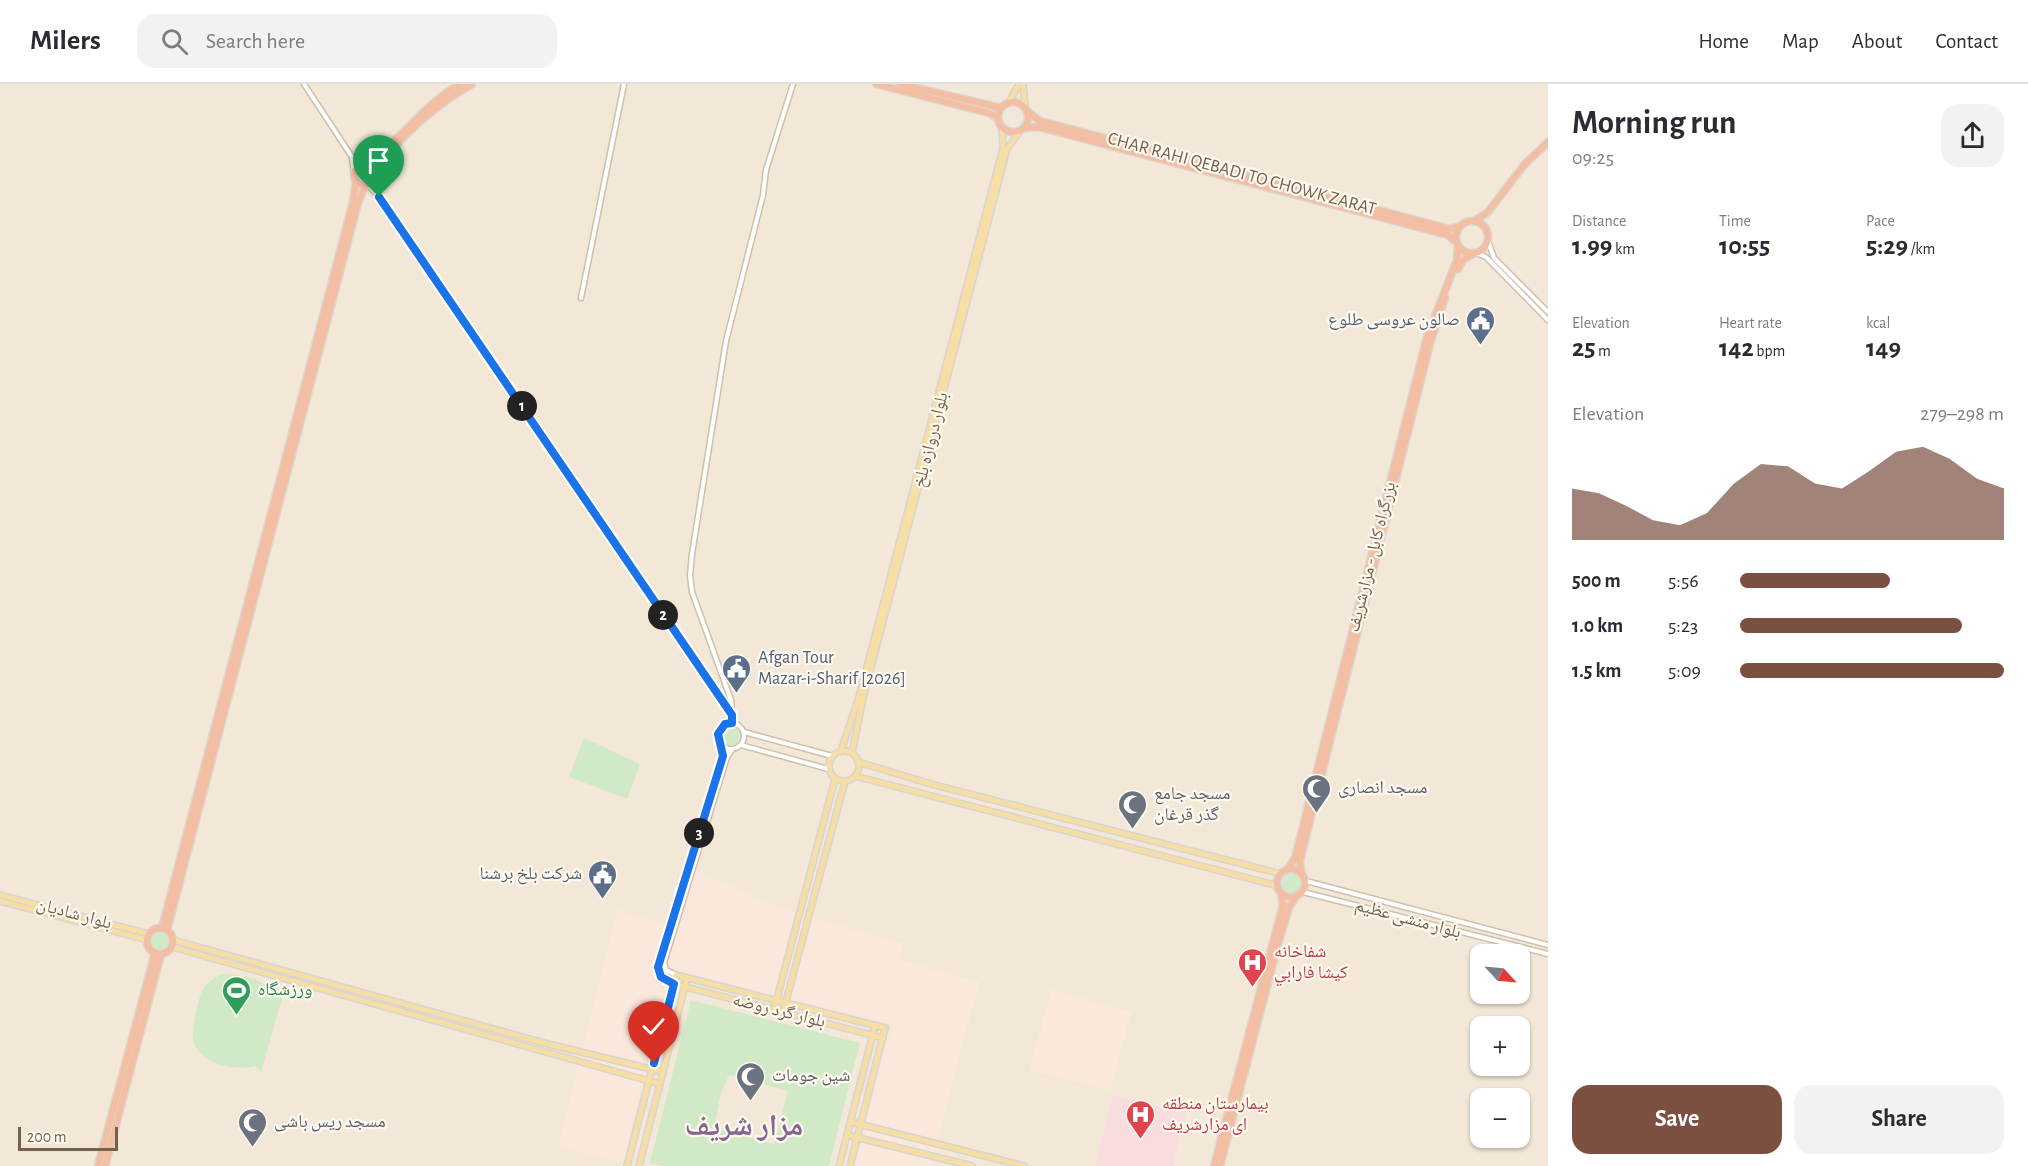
<!DOCTYPE html>
<html lang="en">
<head>
<meta charset="utf-8">
<style>
  :root { --surface:#fff; --page:#f2f2f3; --text:#2b2b33; --muted:#7c7c81; --line:#e1e1e2; --accent:#7c5041 }
  body { margin:0; font-family:"Alegreya Sans","Noto Naskh Arabic",sans-serif; background:var(--page); color:var(--text); height:100vh; display:flex; flex-direction:column; font-size:22px; white-space:nowrap }
  * { box-sizing:border-box; margin:0 }
  p { font-size:20px; color:var(--muted) }
  .icon { flex:none; width:33px; height:33px; fill:none; stroke:currentColor; stroke-width:2; stroke-linecap:round; stroke-linejoin:round }
  .map { position:relative; flex:1; overflow:hidden }
  .side { display:flex; flex-direction:column; background:var(--surface); width:480px }
  .side>* { flex:none }
  .needle { width:39px; rotate:116deg }
  .fabs { position:absolute; left:1470px; top:860px; display:grid; gap:12px }
  .fabs a { display:grid; place-items:center; width:60px; height:60px; border-radius:12px; background:var(--surface); box-shadow:0 2px 4px #0004; font-size:30px }
  .scale { position:absolute; left:18px; bottom:15px; width:100px; box-sizing:border-box; padding-left:6px; border:3px solid #755f4d; border-top:0; font-size:16px; line-height:21px; white-space:nowrap; color:#755f4d; -webkit-text-stroke:4px #fef9ef; paint-order:stroke }
  .pin { position:absolute; display:grid; place-items:center; width:51px; height:51px; color:#fff; margin:-62px -26px; border-radius:50% 50% 50% 0; rotate:-45deg; box-shadow:0 0 6px #0007 }
  .pin .icon { rotate:45deg }
  .km { position:absolute; width:30px; height:30px; margin:-15px; border-radius:50%; background:#222; color:#fff; font-size:16px; line-height:30px; text-align:center }
  .round { display:grid; place-items:center; flex:none; width:63px; height:63px; border-radius:18px; background:var(--page) }
  .summary { display:flex; align-items:center; justify-content:space-between; height:102px; padding:0 24px }
  h1 { font-size:33px; font-weight:700; line-height:45px }
  .stats { display:grid; grid-template-columns:repeat(3,1fr); gap:9px; height:102px; padding:6px 24px }
  .stats div { display:grid; align-content:center }
  .stats b { font-size:26px; font-weight:700 }
  .stats small { font-size:16px; font-weight:400 }
  .stats p { font-size:16px }
  .chart { height:168px; padding:12px 24px }
  .chart p { display:flex; justify-content:space-between }
  .chart svg { width:100%; height:108px; margin-top:6px; fill:var(--accent); opacity:.7 }
  .action { display:flex; gap:12px; margin-top:auto; padding:12px 24px }
  .action a { flex:1; height:69px; border-radius:18px; background:var(--accent); color:#fff; font-size:24px; font-weight:700; line-height:69px; text-align:center }
  .action a+a { background:var(--page); color:var(--text) }
  ul { padding:0 24px; list-style:none; font-size:20px }
  li { display:grid; grid-template-columns:96px 72px 1fr; align-items:center; height:45px }
  li i { height:15px; border-radius:8px; background:var(--accent) }
  header { display:flex; align-items:center; gap:36px; box-sizing:border-box; height:84px; padding:0 30px; background:var(--surface); border-bottom:2px solid var(--line) }
  header strong { font-size:28px }
  nav { display:flex; gap:33px; margin-inline-start:auto; font-size:21px }
  .search { width:420px; height:54px; background:var(--page); display:flex; align-items:center; gap:15px; box-sizing:border-box; padding:0 21px; border-radius:18px; color:var(--muted); font-size:22px }
  main { display:flex; flex:1; min-height:0 }
  .map>svg:first-child { display:block }
  .residential { fill:#f3e8d7; fill-rule:evenodd }
  .commercial { fill:#fbe8dd }
  .medical { fill:#f9dcdd }
  .green { fill:#d2e9c7; fill-rule:evenodd }
  .lines { fill:none; stroke-linecap:round; stroke-linejoin:round }
  .secondary-casing { stroke:#d0bfac; stroke-width:7 }
  .primary-casing { stroke:#dbd5d1; stroke-width:8 }
  .highway-casing { stroke:#dbd5d1; stroke-width:9 }
  .secondary { stroke:#fff; stroke-width:4 }
  .primary { stroke:#f7dfa4; stroke-width:4.5 }
  .highway { stroke:#f3bea2; stroke-width:6 }
  .route-casing { stroke:#fff; stroke-width:12 }
  .route { stroke:#1a73e8; stroke-width:8 }
  .labels { text-anchor:middle; dominant-baseline:central; stroke-width:4.5; stroke-linejoin:round; paint-order:stroke }
  .street-label { font-size:18px; fill:#755f4d; stroke:#fef9ef }
  .service-label { font-size:18px; fill:#4e5e75; stroke:#fef9ef; text-anchor:end }
  .worship-label { font-size:18px; fill:#5b616d; stroke:#fef9ef; text-anchor:start }
  .health-label { font-size:18px; fill:#be3a42; stroke:#fef9ef; text-anchor:start }
  .leisure-label { font-size:18px; fill:#27864d; stroke:#fef9ef; text-anchor:start }
  .town-label { font-size:30px; font-weight:bold; fill:#866591; stroke:#fef9ef }
</style>
</head>
<body>
<header>
<strong>Milers</strong>
<div class="search"><svg class="icon" aria-label="search" viewBox="0 0 24 24"><circle cx="10" cy="10" r="6"/><path d="M15 15l6 6"/></svg>Search here</div>
<nav><a>Home</a><a>Map</a><a>About</a><a>Contact</a></nav>
</header>
<main>
<div class="map">
<svg width="1548" height="1082" viewBox="0 0 1548 1082">
  <rect width="100%" height="100%" fill="#fcf6e9"/>
  <path class="residential" d="M0,0h1548v1082h-1548zM1480,870h40v39h-40zM1480,942h40v39h-40zM1480,1014h40v39h-40z"/>
  <g class="commercial">
    <path d="M694,786l98,43 112,30 -5,17 80,22 -49,184h-74l36,-142 -221,-56 -49,195 -64,-16 59,-237 59,18z"/>
    <path d="M1051,906l80,22 -20,78 -81,-20z"/>
  </g>
  <path class="medical" d="M1113,1011l73,19 -13,52h-78z"/>
  <g class="green">
    <circle cx="731" cy="652" r="9"/>
    <path d="M584,654l56,26 -13,35 -58,-22z"/>
    <circle cx="1292" cy="799" r="10"/>
    <circle cx="160" cy="857" r="9"/>
    <path d="M221,890c14,0 35,3 46,12 6,5 7,10 15,12l-21,74 -5,-6c-19,5 -54,-1 -62,-22 -4,-9 4,-46 9,-55 4,-7 11,-11 18,-15z"/>
    <path d="M691,916l169,43 -31,123h-166l-13,-3zM729,991l59,16 -14,53 -60,-16 7,-35z"/>
  </g>
  <g class="lines">
    <defs>
      <g id="secondary">
        <path d="M304,0l48,73 9,8"/>
        <path d="M352,74l2,14"/>
        <path d="M374,94l5,19 346,508 7,18"/>
        <path d="M368,101l10,11"/>
        <path d="M1488,157l6,17 54,54"/>
        <path d="M1476,169l10,4 62,63"/>
        <path d="M581,214l43,-214"/>
        <path d="M732,628l-1,-12 -39,-108 -2,-17 2,-21 34,-213 37,-146 3,-25 27,-86"/>
        <circle cx="731" cy="652" r="13"/>
        <path d="M744,648l88,24"/>
        <path d="M741,661l87,24"/>
        <path d="M1306,797l242,64"/>
        <path d="M1303,808l245,62"/>
        <path d="M676,891l-10,-5 -2,-7 63,-206 5,-7"/>
        <path d="M674,900l-13,-7 -3,-10 65,-211 -1,-10"/>
      </g>
      <g id="primary">
        <path d="M1023,0l2,23"/>
        <path d="M1009,18l10,-18"/>
        <circle cx="844" cy="682" r="15"/>
        <path d="M841,667l18,-54 144,-549 -1,-21"/>
        <path d="M852,669l11,-55 144,-549 13,-18"/>
        <path d="M858,678l73,22 350,90"/>
        <path d="M855,692l423,110"/>
        <path d="M0,811l149,39"/>
        <path d="M0,817l147,39"/>
        <path d="M173,856l375,104 115,28"/>
        <path d="M172,863l488,137"/>
        <path d="M674,900l209,54"/>
        <path d="M774,926l61,-231"/>
        <path d="M783,928l62,-231"/>
        <path d="M851,1038l173,44"/>
        <path d="M847,1051l125,31"/>
        <path d="M627,1082l49,-191 209,53 -35,138"/>
        <path d="M639,1082l48,-188"/>
        <path d="M839,1082l36,-140"/>
      </g>
      <g id="highway">
        <path d="M876,0l113,29 9,5"/>
        <path d="M900,0l101,24"/>
        <circle cx="1013" cy="33" r="15"/>
        <path d="M1027,27l13,10 410,108 10,-3"/>
        <path d="M1024,44l15,-1 409,108 8,7"/>
        <circle cx="364" cy="91" r="10"/>
        <path d="M365,81c35,-23 58,-60 95,-81"/>
        <path d="M374,87c26,-34 60,-65 98,-87"/>
        <circle cx="1472" cy="153" r="16"/>
        <path d="M1474,137l14,-9 37,-48 23,-22"/>
        <path d="M1458,185l5,-9 10,-6"/>
        <circle cx="1291" cy="799" r="14"/>
        <path d="M1288,785l7,-11 132,-521 30,-77 1,-14"/>
        <path d="M1301,789l-1,-13 131,-520 14,-42"/>
        <circle cx="160" cy="857" r="13"/>
        <path d="M162,844l191,-726 3,-20"/>
        <path d="M167,846l191,-727 7,-18"/>
        <path d="M98,1082l57,-213"/>
        <path d="M105,1082l56,-212"/>
        <path d="M1214,1082l69,-261 -2,-13"/>
        <path d="M1220,1082l58,-222 11,-37 7,-10"/>
      </g>
    </defs>
    <use href="#secondary" class="secondary-casing"/>
    <use href="#primary" class="primary-casing"/>
    <use href="#highway" class="highway-casing"/>
    <use href="#secondary" class="secondary"/>
    <use href="#primary" class="primary"/>
    <use href="#highway" class="highway"/>
  </g>
  <g class="lines">
    <defs>
      <path id="route" d="M379,113l353,518v8l-7,1 -7,10 5,22 -65,211 3,10 13,7 -20,79"/>
    </defs>
    <use href="#route" class="route-casing"/>
    <use href="#route" class="route"/>
  </g>
  <defs>
    <symbol id="civic-pin" viewBox="-11 -11 22 30"><path d="M0 17L-7.5 6A9.5 9.5 0 1 1 7.5 6Z" fill="#5c6f8a" stroke="#fef9ef"/><path d="M-.6-6.5H3V-4.5H.6V-3L4-1V1h2V6H-6V1h2V-1L-.6-3ZM-1.2 2.5V6h2.4V2.5Z" fill="#fff"/></symbol>
    <symbol id="mosque-pin" viewBox="-11 -11 22 30"><path d="M0 17L-7.5 6A9.5 9.5 0 1 1 7.5 6Z" fill="#6b7280" stroke="#fef9ef"/><path d="M3.5-4.9A6 6 0 1 0 3.5 4.9A5 5 0 1 1 3.5-4.9Z" fill="#fff"/></symbol>
    <symbol id="hospital-pin" viewBox="-11 -11 22 30"><path d="M0 17L-7.5 6A9.5 9.5 0 1 1 7.5 6Z" fill="#e0444e" stroke="#fef9ef"/><path d="M-5-5h3v3.5h4V-5h3V5h-3V1.5h-4V5h-3Z" fill="#fff"/></symbol>
    <symbol id="stadium-pin" viewBox="-11 -11 22 30"><path d="M0 17L-7.5 6A9.5 9.5 0 1 1 7.5 6Z" fill="#2e9e5b" stroke="#fef9ef"/><path d="M0-5a6.5 5 0 1 0 0 10a6.5 5 0 1 0 0-10ZM-3.5-1.8h7v3.6h-7Z" fill="#fff"/></symbol>
  </defs>
  <g fill-rule="evenodd">
    <use href="#civic-pin" x="1464" y="220" width="33" height="45"/>
    <use href="#civic-pin" x="720" y="568" width="33" height="45"/>
    <use href="#mosque-pin" x="1300" y="688" width="33" height="45"/>
    <use href="#mosque-pin" x="1116" y="704" width="33" height="45"/>
    <use href="#civic-pin" x="586" y="774" width="33" height="45"/>
    <use href="#hospital-pin" x="1236" y="862" width="33" height="45"/>
    <use href="#stadium-pin" x="220" y="890" width="33" height="45"/>
    <use href="#mosque-pin" x="734" y="976" width="33" height="45"/>
    <use href="#hospital-pin" x="1124" y="1014" width="33" height="45"/>
    <use href="#mosque-pin" x="236" y="1022" width="33" height="45"/>
  </g>
  <g class="labels">
    <g class="street-label">
      <text transform="translate(1242 90) rotate(15)">CHAR RAHI QEBADI TO CHOWK ZARAT</text>
      <text transform="translate(931 356) rotate(-76)">بلوار دروازه بلخ</text>
      <text transform="translate(1372 473) rotate(-76)">بزرگراه کابل - مزارشریف</text>
      <text transform="translate(74 830) rotate(15)">بلوار شادیان</text>
      <text transform="translate(1408 835) rotate(15)">بلوار منشی عظیم</text>
      <text transform="translate(779 927) rotate(14)">بلوار گرد روضه</text>
    </g>
    <g class="service-label">
      <text x="1460" y="236">صالون عروسی طلوع</text>
      <text x="758" y="574" text-anchor="start">Afgan Tour<tspan x="758" dy="21">Mazar-i-Sharif [2026]</tspan></text>
      <text x="582" y="790">شرکت بلخ برشنا</text>
    </g>
    <g class="worship-label">
      <text x="1338" y="704">مسجد انصاری</text>
      <text x="1154" y="710">مسجد جامع<tspan x="1154" dy="21">گذر قرغان</tspan></text>
      <text x="772" y="992">شین جومات</text>
      <text x="274" y="1038">مسجد ریس باشی</text>
    </g>
    <g class="health-label">
      <text x="1274" y="868">شفاخانه<tspan x="1274" dy="21">كيشا فارابي</tspan></text>
      <text x="1162" y="1020">بیمارستان منطقه<tspan x="1162" dy="21">ای مزارشریف</tspan></text>
    </g>
    <g class="leisure-label">
      <text x="258" y="906">ورزشگاه</text>
    </g>
    <g class="town-label">
      <text x="744" y="1042">مزار شريف</text>
    </g>
  </g>
</svg>
<div class="fabs">
<a><svg class="needle" viewBox="-14 -14 28 28"><path d="M0-13l5 13h-10z" fill="#e53935"/><path d="M0 13l5-13h-10z" fill="#7c7c81"/></svg></a>
<a>+</a>
<a>−</a>
</div>
<div class="scale">200 m</div>
<div class="pin" style="left:379px;top:113px;background:#1e9e55"><svg class="icon" aria-label="arrive" viewBox="0 0 24 24"><path d="M6 21V4h12l-3 4 3 4H6"/></svg></div>
<div class="pin" style="left:654px;top:979px;background:#d93025"><svg class="icon" aria-label="check" viewBox="0 0 24 24"><path d="M5 12l5 5 9-10"/></svg></div>
<b class="km" style="left:522px;top:322px">1</b>
<b class="km" style="left:663px;top:531px">2</b>
<b class="km" style="left:699px;top:749px">3</b>
</div>
<section class="side">
<div class="summary"><div><h1>Morning run</h1><p>09:25</p></div><a class="round"><svg class="icon" aria-label="share" viewBox="0 0 24 24"><path d="M12 15V3M7 8l5-5 5 5M5 13v7h14v-7"/></svg></a></div>
<div class="stats">
<div><p>Distance</p><b>1.99<small> km</small></b></div>
<div><p>Time</p><b>10:55</b></div>
<div><p>Pace</p><b>5:29<small> /km</small></b></div>
</div>
<div class="stats">
<div><p>Elevation</p><b>25<small> m</small></b></div>
<div><p>Heart rate</p><b>142<small> bpm</small></b></div>
<div><p>kcal</p><b>149</b></div>
</div>
<div class="chart"><p><span>Elevation</span>279–298 m</p>
<svg viewBox="0 0 160 44" preserveAspectRatio="none"><path d="M0 44V23L10 25L20 30L30 36L40 38L50 33L60 21L70 13L80 14L90 21L100 23L110 16L120 8L130 6L140 11L150 19L160 23V44z"/></svg>
</div>
<ul>
<li><b>500 m</b>5:56<i style="width:57%"></i></li>
<li><b>1.0 km</b>5:23<i style="width:84%"></i></li>
<li><b>1.5 km</b>5:09<i style="width:100%"></i></li>
</ul>
<div class="action"><a>Save</a><a>Share</a></div>
</section>
</main>
</body>
</html>
